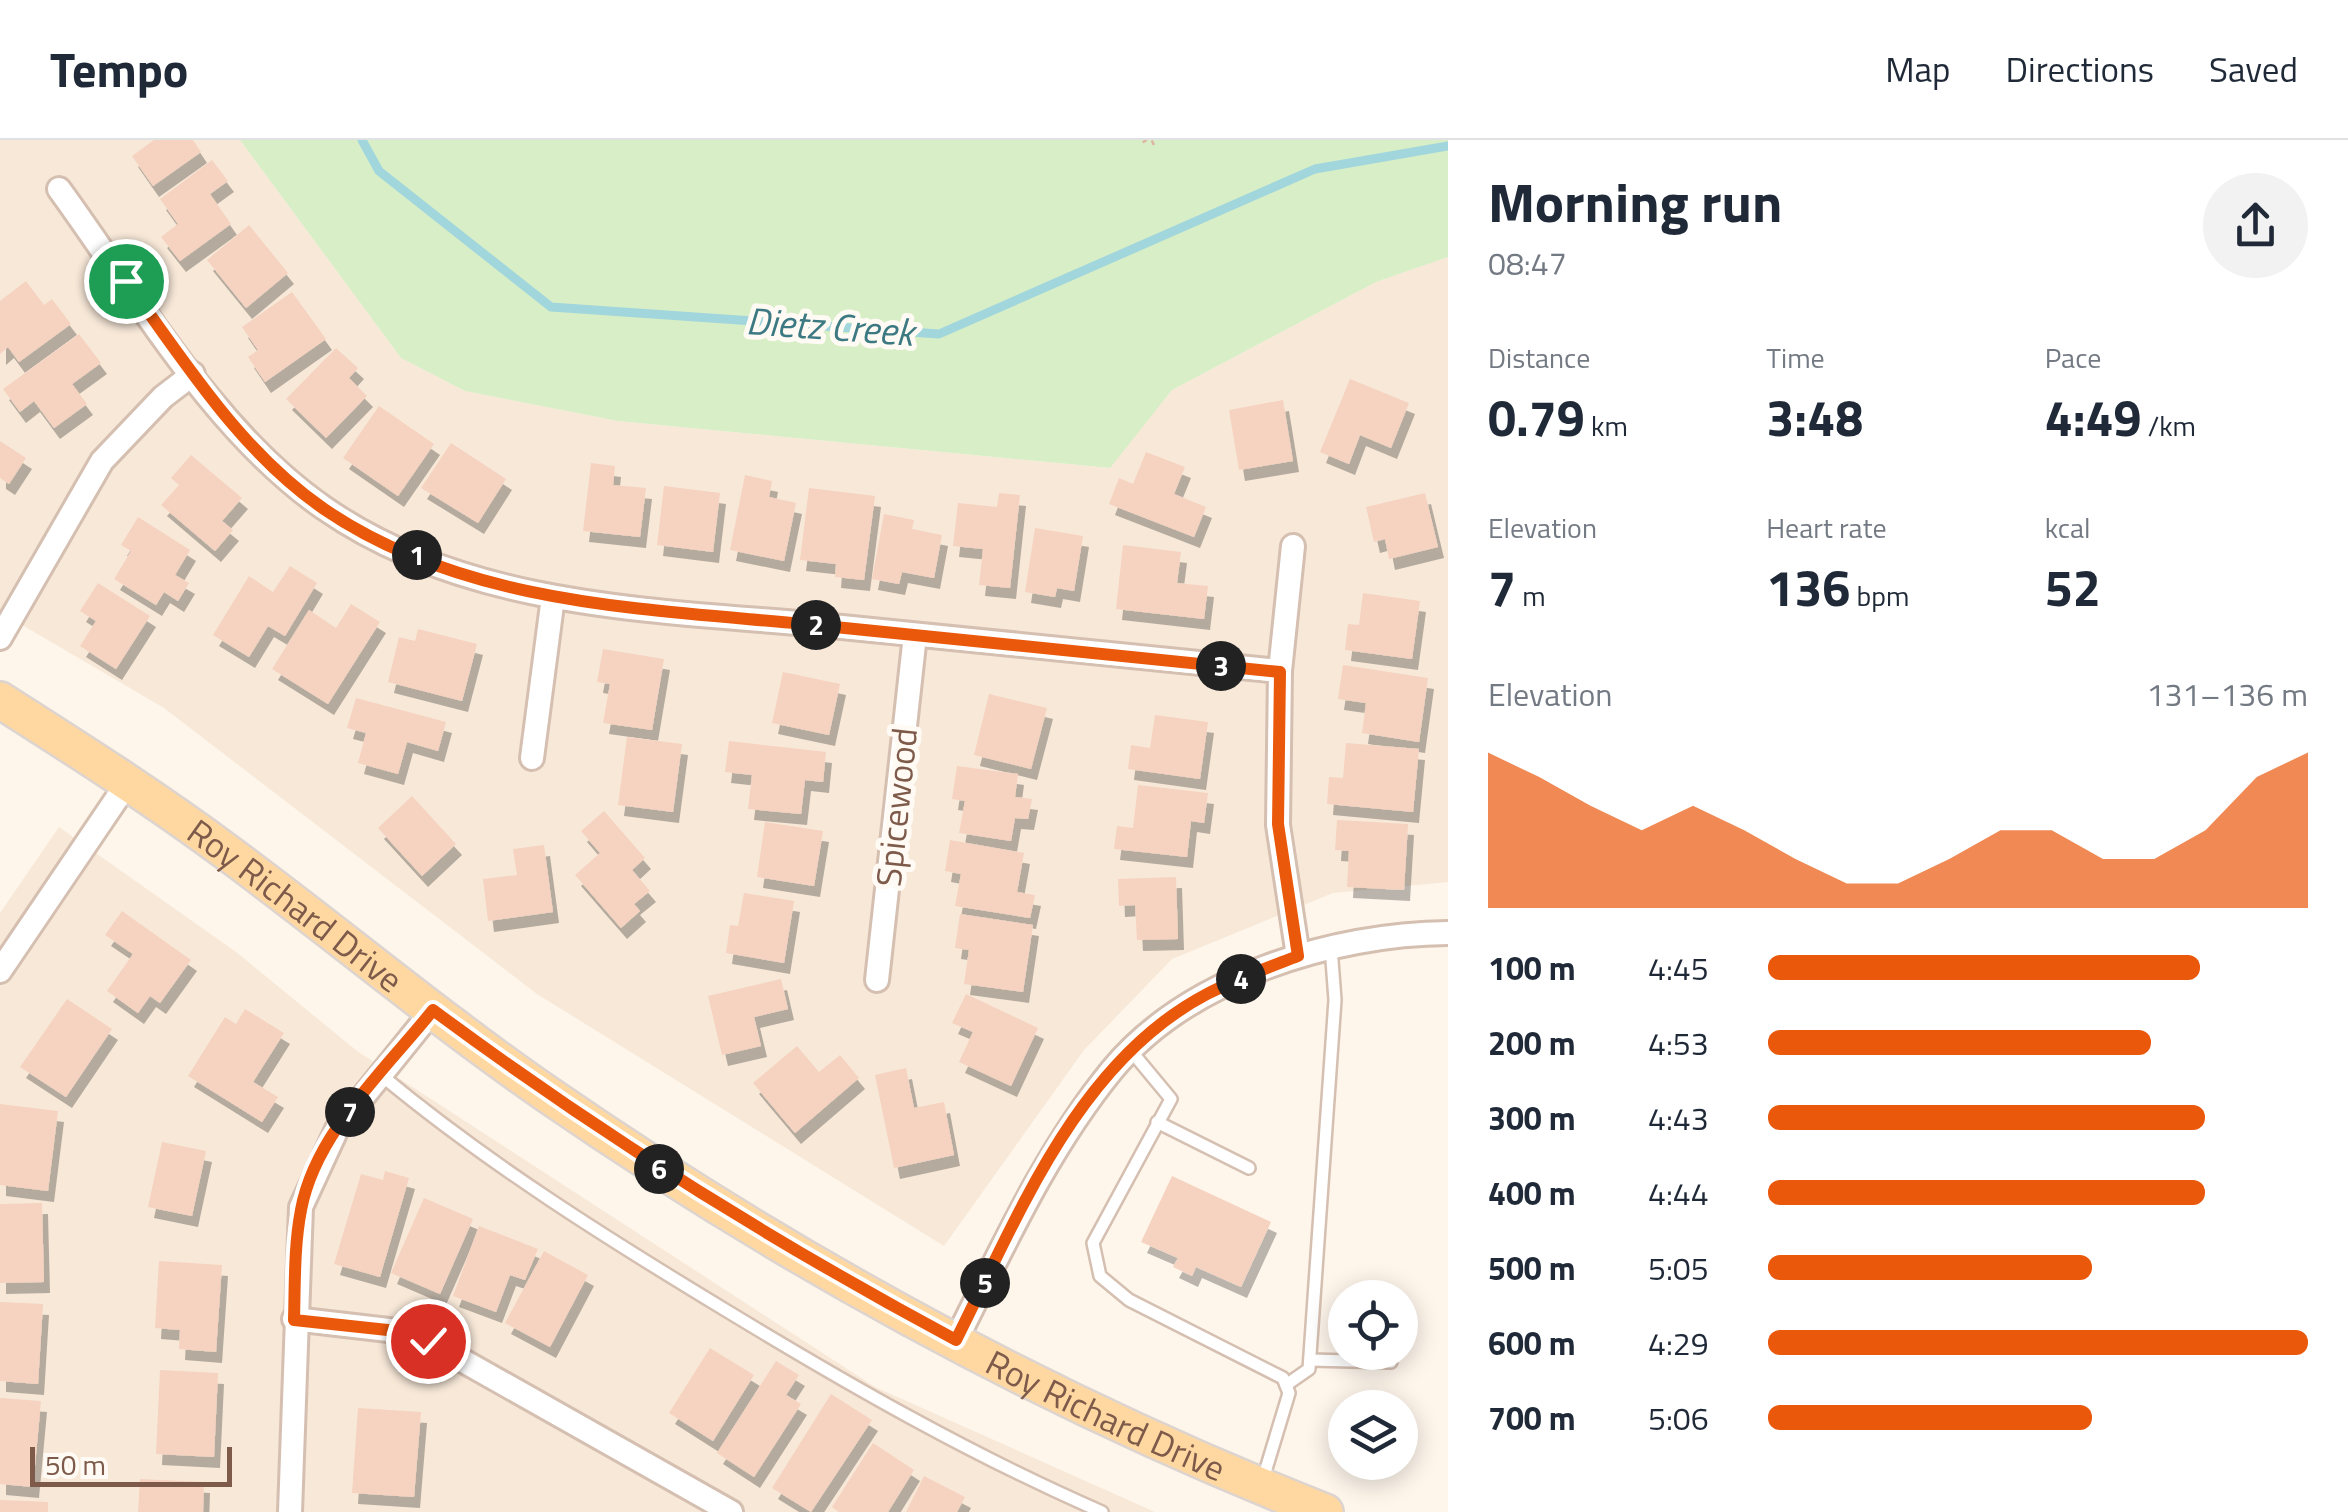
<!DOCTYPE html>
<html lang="en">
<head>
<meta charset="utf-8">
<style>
  :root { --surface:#fff; --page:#f2f2f3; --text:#1f2937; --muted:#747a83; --line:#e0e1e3; --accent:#ea580c }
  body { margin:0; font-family:"Titillium Web",sans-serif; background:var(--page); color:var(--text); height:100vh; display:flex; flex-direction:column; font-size:38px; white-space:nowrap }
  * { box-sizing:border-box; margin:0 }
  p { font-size:32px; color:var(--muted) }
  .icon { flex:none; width:55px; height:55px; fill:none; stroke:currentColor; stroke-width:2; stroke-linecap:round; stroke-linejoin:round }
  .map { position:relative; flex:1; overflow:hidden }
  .sheet { display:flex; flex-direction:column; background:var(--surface); width:900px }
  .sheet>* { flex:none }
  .fabs { position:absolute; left:1328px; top:1140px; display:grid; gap:20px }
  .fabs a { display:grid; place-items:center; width:90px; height:90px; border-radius:50%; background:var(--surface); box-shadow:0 5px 25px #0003; font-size:50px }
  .scale { position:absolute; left:30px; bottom:25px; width:202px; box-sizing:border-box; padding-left:10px; border:5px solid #7d5a4a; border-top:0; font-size:28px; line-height:35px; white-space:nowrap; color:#7d5a4a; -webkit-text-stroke:8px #fffaf3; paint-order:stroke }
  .pin { position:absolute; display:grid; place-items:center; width:85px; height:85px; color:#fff; margin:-42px; border:5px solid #fff; border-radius:50%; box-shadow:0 2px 10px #0007 }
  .km { position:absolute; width:50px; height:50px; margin:-25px; border-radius:50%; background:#222; color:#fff; font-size:28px; line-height:50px; text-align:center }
  .round { display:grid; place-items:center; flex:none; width:105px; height:105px; border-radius:52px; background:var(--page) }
  .headline { display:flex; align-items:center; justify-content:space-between; height:170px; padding:0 40px }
  h1 { font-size:55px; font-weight:700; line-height:75px }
  .figures { display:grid; grid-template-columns:repeat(3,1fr); gap:15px; height:170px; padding:10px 40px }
  .figures div { display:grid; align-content:center }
  .figures b { font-size:50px; font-weight:700 }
  .figures small { font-size:28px; font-weight:400 }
  .figures p { font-size:28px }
  .chart { height:280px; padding:20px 40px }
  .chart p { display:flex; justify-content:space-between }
  .chart svg { width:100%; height:180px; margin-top:10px; fill:var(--accent); opacity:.7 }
  ul { padding:0 40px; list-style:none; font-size:32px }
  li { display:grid; grid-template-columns:160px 120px 1fr; align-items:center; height:75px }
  li i { height:25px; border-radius:12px; background:var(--accent) }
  header { display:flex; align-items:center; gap:60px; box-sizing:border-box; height:140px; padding:0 50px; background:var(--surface); border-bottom:2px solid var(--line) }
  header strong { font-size:48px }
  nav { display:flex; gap:55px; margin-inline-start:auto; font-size:35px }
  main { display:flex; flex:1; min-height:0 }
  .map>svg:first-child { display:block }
  .residential { fill:#f7e8d8 }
  .green { fill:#d8eec7 }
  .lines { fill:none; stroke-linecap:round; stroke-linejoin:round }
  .stream { stroke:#a2d6dd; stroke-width:9 }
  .building { fill:#f6d3c0; filter:url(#shadow) }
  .service-casing { stroke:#d5bfb1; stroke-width:16 }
  .minor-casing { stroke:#d5bfb1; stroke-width:28 }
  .primary-casing { stroke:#ddd4d0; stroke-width:40 }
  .path { stroke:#dcb6a2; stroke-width:5; stroke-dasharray:2.5 8; stroke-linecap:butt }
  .service { stroke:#fff; stroke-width:11 }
  .minor { stroke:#fff; stroke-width:22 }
  .primary { stroke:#ffd8a1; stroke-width:35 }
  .route-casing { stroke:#fff; stroke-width:20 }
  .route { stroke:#ea580c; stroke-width:12 }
  .labels { text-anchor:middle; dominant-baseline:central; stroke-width:10; stroke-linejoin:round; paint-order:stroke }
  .street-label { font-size:35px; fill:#7d5a4a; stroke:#fffaf3 }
  .water-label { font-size:38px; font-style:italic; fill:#3c7982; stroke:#fffaf3 }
</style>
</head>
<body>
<header>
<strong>Tempo</strong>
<nav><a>Map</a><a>Directions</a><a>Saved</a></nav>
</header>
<main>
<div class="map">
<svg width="1448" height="1372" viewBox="0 0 1448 1372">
  <defs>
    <filter id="shadow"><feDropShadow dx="6" dy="11" stdDeviation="0" flood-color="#0004"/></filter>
  </defs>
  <rect width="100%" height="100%" fill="#fef6eb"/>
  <g class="residential">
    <path d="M0,0h240l161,218 64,33 153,30 491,47 63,-78 204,-108 72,-25v625l-115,11 -161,66 -88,91 -140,196 -407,-252 -373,-286 -164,-96z"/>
    <path d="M59,687l177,125 121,99 518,336 280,125h-1155v-599z"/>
  </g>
  <path class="green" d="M240,0h1208v117l-72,25 -204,108 -62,78 -492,-47 -153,-30 -64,-33z"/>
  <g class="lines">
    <path class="stream" d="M362,0l17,31 172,136 388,27 376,-165 133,-23"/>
  </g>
  <g class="building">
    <path d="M154,0h39l8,12 -48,34 -21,-30z"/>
    <path d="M212,20l16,21 -18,13 21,30 -51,37 -19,-24 17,-13 -18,-25z"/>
    <path d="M249,85l39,48 -42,35 -39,-48z"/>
    <path d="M26,141l18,24 8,-6 19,25 -52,38 -11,-15 -8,7v-53z"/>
    <path d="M292,152l34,47 -61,43 -17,-25 10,-7 -16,-23z"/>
    <path d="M79,194l22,29 -29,21 15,20 -33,24 -20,-27 -14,11 -17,-23z"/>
    <path d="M336,208l22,20 -9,10 18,18 -41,42 -40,-39z"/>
    <path d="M1350,239l59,24 -18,45 -31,-13 -11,29 -29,-12z"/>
    <path d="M1283,260l10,61 -54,9 -10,-60z"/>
    <path d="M379,266l55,38 -36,52 -55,-38z"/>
    <path d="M0,301l26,17 -17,26 -9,-6z"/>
    <path d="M451,303l55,36 -28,44 -57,-35z"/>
    <path d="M1146,312l39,15 -11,27 32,13 -12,30 -85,-33 10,-26 14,6z"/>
    <path d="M191,315l51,43 -20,23 11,9 -18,21 -54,-46 18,-20 -8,-7z"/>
    <path d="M591,323l24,3 -2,19 33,3 -6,49 -57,-6z"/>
    <path d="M745,335l27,6 -3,16 27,6 -12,58 -54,-11z"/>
    <path d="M664,346l56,7 -7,59 -56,-7z"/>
    <path d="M809,348l66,8 -11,84 -29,-3 1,-13 -36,-4z"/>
    <path d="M999,353l21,2 -10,93 -31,-3 4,-36 -30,-3 5,-43 39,4z"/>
    <path d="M1425,353l13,54 -49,12 -4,-20 -11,3 -8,-35z"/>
    <path d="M884,374l30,6 -2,9 30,6 -8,43 -32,-6 -3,12 -27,-5z"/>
    <path d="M138,377l52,33 -15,25 14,8 -11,18 -14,-9 -8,13 -42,-26 17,-28 -10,-6z"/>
    <path d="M1035,388l48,8 -9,55 -17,-3 -2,9 -30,-5z"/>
    <path d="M1123,405l58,7 -4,31 31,3 -4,33 -88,-10z"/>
    <path d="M290,426l27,17 -32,53 -17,-10 -19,31 -36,-22 36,-59 24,16z"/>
    <path d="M98,443l52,33 -34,53 -36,-23 16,-25 -16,-10z"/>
    <path d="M1363,453l57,8 -8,58 -67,-9 3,-26 11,1z"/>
    <path d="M351,464l29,18 -52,82 -56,-35 37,-59 27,18z"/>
    <path d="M418,489l59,15 -15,57 -74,-19 11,-45 16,4z"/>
    <path d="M603,509l61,10 -12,71 -49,-7 7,-39 -13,-2z"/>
    <path d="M1343,525l85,13 -9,64 -57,-9 4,-30 -28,-4z"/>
    <path d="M783,532l57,12 -11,51 -57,-12z"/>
    <path d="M989,554l58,14 -16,61 -57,-14z"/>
    <path d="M356,558l90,24 -8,29 -31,-9 -9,32 -40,-11 8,-30 -19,-5z"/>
    <path d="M1155,575l53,7 -8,57 -72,-10 3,-24 19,3z"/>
    <path d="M627,597l55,7 -9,68 -55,-7z"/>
    <path d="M729,601l97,11 -3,30 -18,-2 -4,34 -53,-5 4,-34 -27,-3z"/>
    <path d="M1346,603l73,6 -6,63 -86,-8 2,-27 14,1z"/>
    <path d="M957,626l61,8 -3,23 17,2 -4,20 -13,-1 -4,23 -52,-8 6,-32 -13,-2z"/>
    <path d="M1138,645l70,8 -4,30 -13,-2 -4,36 -73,-8 3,-23 16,2z"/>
    <path d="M412,656l44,48 -34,32 -44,-48z"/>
    <path d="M604,671l41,47 -13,12 18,21 -16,13 6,7 -19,17 -46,-53 25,-22 -19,-22z"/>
    <path d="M1337,680l71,4 -4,66 -57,-3 2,-36 -14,-1z"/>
    <path d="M765,682l58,9 -9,55 -57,-9z"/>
    <path d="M950,700l74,13 -7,39 18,3 -5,23 -75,-12 6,-32 -16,-3z"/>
    <path d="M544,705l9,67 -65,9 -5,-42 34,-4 -4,-26z"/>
    <path d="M1176,737l2,62 -41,1 -2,-35 -16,1 -1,-27z"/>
    <path d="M744,753l50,8 -10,62 -58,-10 4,-28 8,1z"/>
    <path d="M122,771l69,49 -31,43 -10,-7 -12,17 -31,-22 26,-37 -28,-19z"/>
    <path d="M960,774l73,11 -10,67 -59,-8 5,-34 -14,-2z"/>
    <path d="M781,839l7,30 -34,8 7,29 -39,9 -14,-59z"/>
    <path d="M966,854l72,34 -27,58 -52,-24 14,-30 -21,-9z"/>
    <path d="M67,859l45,30 -46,68 -46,-30z"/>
    <path d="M245,869l39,24 -31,49 25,15 -16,25 -74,-46 37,-59 11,7z"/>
    <path d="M797,906l22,26 21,-17 19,23 -64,55 -42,-50z"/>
    <path d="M906,928l8,40 30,-6 10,53 -60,13 -19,-93z"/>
    <path d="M0,964l58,7 -10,80 -48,-6z"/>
    <path d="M162,1002l44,9 -14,65 -44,-9z"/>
    <path d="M385,1031l24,7 -29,99 -46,-13 27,-90 22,6z"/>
    <path d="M1172,1036l99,46 -30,65 -45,-20 -4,9 -19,-9 5,-9 -37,-16z"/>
    <path d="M424,1058l49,21 -33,75 -49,-21z"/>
    <path d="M42,1063l2,79 -44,1v-79z"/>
    <path d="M479,1086l59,23 -13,31 -15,-5 -14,37 -43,-16z"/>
    <path d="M544,1111l44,24 -38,72 -45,-24z"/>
    <path d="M159,1121l63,4 -6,87 -37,-3 1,-19 -25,-2z"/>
    <path d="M0,1162l43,2 -5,80 -38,-3z"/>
    <path d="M710,1208l44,27 -41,66 -44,-28z"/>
    <path d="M776,1221l23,14 -13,20 15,9 -47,73 -37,-24z"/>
    <path d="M160,1230l58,3 -4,84 -58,-3z"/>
    <path d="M831,1254l41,26 -61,92 -39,-24z"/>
    <path d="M0,1258l41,3 -8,86 -33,-3z"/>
    <path d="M358,1268l63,4 -7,85 -62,-4z"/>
    <path d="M873,1303l41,27 -26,42h-49l-7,-5z"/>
    <path d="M924,1336l41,21 -8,15h-51z"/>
    <path d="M140,1339l64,3 -1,30h-65z"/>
    <path d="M0,1360l48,2v10h-48z"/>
  </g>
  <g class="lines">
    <defs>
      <g id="service">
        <path d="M1132,912l39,47 -78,144 7,33 29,24 154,78 6,15 -26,86"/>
        <path d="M381,935c107,89 227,164 346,236 122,74 244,144 375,201"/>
        <path d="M1157,982l92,46"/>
        <path d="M1310,1220l81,2"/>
        <path d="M1286,1245l23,-16 26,-369 -4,-53"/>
      </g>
      <g id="minor">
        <path d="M59,49c78,107 155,243 265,319 149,104 345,102 518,119 146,15 292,30 438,44"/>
        <path d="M1293,406l-13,125 -2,154 20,131"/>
        <path d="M0,498l102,-177 61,-64 30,-23"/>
        <path d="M532,618l21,-161"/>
        <path d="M0,831l128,-189"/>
        <path d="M877,840l38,-345"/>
        <path d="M294,1179l103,12 31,10 303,171"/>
        <path d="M956,1200c47,-93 90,-189 156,-270 76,-92 221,-136 336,-137"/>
        <path d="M290,1372l11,-305 36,-78 96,-119"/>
      </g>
      <g id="primary">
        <path id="s1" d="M0,560c77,49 154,98 228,153 107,79 209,165 319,241 242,167 504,310 778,418"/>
      </g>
    </defs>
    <use href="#service" class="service-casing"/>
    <use href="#minor" class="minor-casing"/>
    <use href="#primary" class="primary-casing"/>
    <path class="path" d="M1144,0l4,5 11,-5"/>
    <use href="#service" class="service"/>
    <use href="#minor" class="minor"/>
    <use href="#primary" class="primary"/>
  </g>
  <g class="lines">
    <defs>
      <path id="route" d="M126,141c59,81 114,170 198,228 148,101 339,100 511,118 148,15 296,30 445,45l-2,152 20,132c-31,12 -62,23 -91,38 -130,68 -189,223 -251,346 -183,-98 -356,-206 -523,-330 -47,59 -118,123 -132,200 -7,36 -6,74 -7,110l103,11 31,10"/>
    </defs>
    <use href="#route" class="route-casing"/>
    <use href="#route" class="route"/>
  </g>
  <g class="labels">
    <g class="street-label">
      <text transform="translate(896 667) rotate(-84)">Spicewood</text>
      <text stroke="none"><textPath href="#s1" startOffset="360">Roy Richard Drive</textPath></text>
      <text stroke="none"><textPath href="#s1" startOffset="1320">Roy Richard Drive</textPath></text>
    </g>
    <g class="water-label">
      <text transform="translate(830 186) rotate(4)">Dietz Creek</text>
    </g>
  </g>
</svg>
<div class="fabs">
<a><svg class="icon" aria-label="locate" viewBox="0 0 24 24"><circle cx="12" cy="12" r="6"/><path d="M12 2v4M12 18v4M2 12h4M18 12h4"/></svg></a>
<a><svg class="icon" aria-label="layers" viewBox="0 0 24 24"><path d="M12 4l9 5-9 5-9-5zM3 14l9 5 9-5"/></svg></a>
</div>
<div class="scale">50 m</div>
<div class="pin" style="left:126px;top:141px;background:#1e9e55"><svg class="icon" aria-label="arrive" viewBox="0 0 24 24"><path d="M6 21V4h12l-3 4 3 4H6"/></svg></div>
<div class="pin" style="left:428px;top:1201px;background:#d93025"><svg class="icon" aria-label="check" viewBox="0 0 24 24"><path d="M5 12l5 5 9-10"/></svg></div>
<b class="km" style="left:417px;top:415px">1</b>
<b class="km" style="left:816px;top:485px">2</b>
<b class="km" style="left:1221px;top:526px">3</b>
<b class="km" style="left:1241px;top:839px">4</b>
<b class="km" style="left:985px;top:1143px">5</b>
<b class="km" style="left:659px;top:1029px">6</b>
<b class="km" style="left:350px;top:972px">7</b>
</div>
<section class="sheet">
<div class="headline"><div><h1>Morning run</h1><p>08:47</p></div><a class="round"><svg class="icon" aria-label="share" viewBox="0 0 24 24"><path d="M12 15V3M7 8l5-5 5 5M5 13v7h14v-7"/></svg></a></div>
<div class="figures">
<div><p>Distance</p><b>0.79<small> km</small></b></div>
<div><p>Time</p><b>3:48</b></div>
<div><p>Pace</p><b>4:49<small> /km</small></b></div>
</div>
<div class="figures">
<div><p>Elevation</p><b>7<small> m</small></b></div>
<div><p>Heart rate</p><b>136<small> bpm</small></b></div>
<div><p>kcal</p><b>52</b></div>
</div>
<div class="chart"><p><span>Elevation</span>131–136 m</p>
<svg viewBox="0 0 160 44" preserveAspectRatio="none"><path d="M0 44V6L10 12L20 19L30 25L40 19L50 25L60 32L70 38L80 38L90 32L100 25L110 25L120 32L130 32L140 25L150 12L160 6V44z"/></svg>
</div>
<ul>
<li><b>100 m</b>4:45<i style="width:80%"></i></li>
<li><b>200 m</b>4:53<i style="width:71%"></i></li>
<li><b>300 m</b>4:43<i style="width:81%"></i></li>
<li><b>400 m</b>4:44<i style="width:81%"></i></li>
<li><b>500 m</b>5:05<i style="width:60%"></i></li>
<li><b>600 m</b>4:29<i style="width:100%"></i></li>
<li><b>700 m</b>5:06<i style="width:60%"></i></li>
</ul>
</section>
</main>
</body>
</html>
